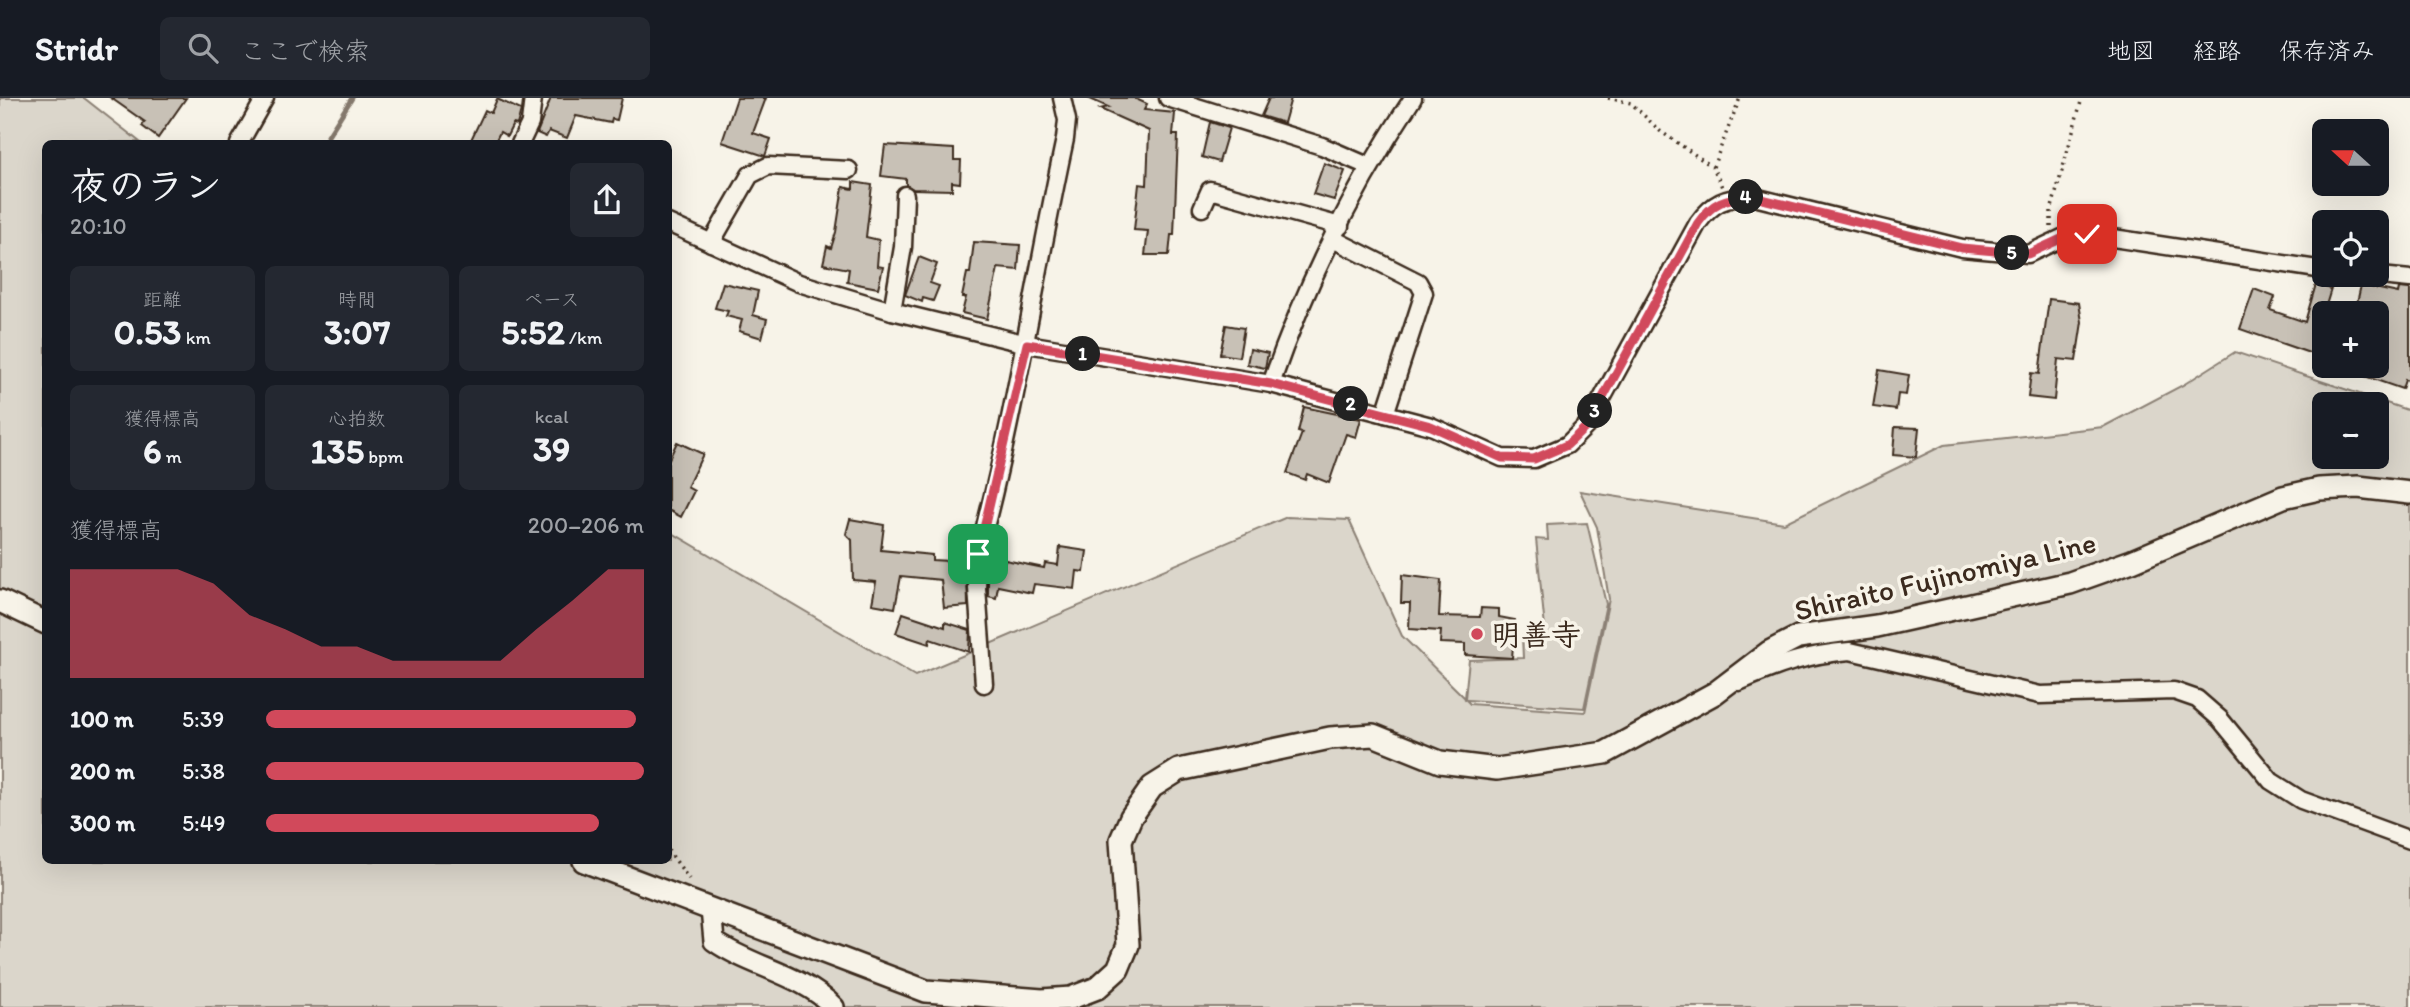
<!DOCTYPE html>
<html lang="ja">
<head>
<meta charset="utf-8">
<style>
  :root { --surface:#171b24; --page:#242831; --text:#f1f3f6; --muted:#9ea1a6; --line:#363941; --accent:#d1495b }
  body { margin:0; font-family:Itim,"Klee One",sans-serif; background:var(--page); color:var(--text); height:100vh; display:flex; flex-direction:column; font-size:26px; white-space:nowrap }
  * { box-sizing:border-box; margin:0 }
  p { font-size:23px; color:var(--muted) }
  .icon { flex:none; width:38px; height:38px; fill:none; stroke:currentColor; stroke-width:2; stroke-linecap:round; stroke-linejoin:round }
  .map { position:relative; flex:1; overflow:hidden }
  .side { position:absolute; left:42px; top:42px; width:630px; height:724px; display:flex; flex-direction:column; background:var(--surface); border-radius:10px; box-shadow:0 7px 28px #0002 }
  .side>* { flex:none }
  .needle { width:46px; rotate:291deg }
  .fabs { position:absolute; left:2312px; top:21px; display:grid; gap:14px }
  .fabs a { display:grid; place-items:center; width:77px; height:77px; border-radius:10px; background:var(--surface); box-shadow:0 7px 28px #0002; font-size:35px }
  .pin { position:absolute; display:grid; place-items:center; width:60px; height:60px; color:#fff; margin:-30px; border-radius:14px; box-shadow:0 4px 10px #0006 }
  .km { position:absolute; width:35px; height:35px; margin:-18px; border-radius:50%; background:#222; color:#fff; font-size:19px; line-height:35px; text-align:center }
  .round { display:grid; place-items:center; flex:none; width:74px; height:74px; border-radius:10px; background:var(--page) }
  .headline { display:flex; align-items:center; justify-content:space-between; height:119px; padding:0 28px }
  h1 { font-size:38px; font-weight:800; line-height:52px }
  .figures { display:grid; grid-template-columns:repeat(3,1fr); gap:10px; height:119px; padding:7px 28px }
  .figures div { display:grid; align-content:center; border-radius:10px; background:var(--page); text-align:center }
  .figures b { font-size:35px; font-weight:800 }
  .figures small { font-size:19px; font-weight:400 }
  .figures p { font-size:19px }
  .chart { height:196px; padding:14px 28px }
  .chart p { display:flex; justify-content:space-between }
  .chart svg { width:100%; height:126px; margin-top:7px; fill:var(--accent); opacity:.7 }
  ul { padding:0 28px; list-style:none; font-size:23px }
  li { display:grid; grid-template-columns:112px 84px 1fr; align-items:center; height:52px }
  li i { height:18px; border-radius:9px; background:var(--accent) }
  header { display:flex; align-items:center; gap:42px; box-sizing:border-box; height:98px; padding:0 35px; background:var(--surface); border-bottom:2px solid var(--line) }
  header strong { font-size:33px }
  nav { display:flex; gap:38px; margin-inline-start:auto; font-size:24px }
  .search { width:490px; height:63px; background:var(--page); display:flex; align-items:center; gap:18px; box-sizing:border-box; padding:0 24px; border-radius:10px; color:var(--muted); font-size:26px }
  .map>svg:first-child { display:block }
  .green { fill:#dbd6cb; stroke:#8b8074; stroke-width:2; fill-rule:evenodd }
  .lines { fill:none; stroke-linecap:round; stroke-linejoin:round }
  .stream { stroke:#84786c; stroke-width:5 }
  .building { fill:#c8c1b6; stroke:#3b2a1e; stroke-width:2 }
  .minor-casing { stroke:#3b2a1e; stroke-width:21 }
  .tertiary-casing { stroke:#3b2a1e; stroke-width:24 }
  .secondary-casing { stroke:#3b2a1e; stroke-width:26 }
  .path { stroke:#3b2a1e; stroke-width:3.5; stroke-dasharray:2 5; stroke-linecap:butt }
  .minor { stroke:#f7f3e8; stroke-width:16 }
  .tertiary { stroke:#f7f3e8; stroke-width:19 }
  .secondary { stroke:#f7f3e8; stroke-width:21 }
  .route-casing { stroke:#fff; stroke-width:14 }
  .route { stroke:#d1495b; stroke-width:9 }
  .poi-dot { fill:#d1495b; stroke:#f7f3e8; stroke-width:2.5 }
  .labels { text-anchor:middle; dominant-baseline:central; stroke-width:7; stroke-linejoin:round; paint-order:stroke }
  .street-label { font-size:30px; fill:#3b2a1e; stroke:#f7f3e8 }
  .poi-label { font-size:30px; font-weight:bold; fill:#3b2a1e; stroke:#f7f3e8; text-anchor:start }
</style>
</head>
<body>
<header>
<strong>Stridr</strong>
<div class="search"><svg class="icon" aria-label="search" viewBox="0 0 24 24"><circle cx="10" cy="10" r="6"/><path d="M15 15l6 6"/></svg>ここで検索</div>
<nav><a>地図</a><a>経路</a><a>保存済み</a></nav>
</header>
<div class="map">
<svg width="2410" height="909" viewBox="0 0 2410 909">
  <rect width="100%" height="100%" fill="#f7f3e8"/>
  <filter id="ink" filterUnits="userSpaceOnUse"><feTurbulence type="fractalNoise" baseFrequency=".0143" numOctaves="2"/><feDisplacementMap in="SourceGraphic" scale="14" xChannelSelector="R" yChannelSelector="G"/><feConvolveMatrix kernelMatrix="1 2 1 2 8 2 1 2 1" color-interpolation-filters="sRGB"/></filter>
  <g filter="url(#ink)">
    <path class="green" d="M0,0h84l56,44 -94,2v717h622l1,-330 246,145 372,-159 62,3 53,116 63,62 4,-38 54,-2 -1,-22 24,2 -10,-99 12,1 -1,-15 40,-2 19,81 -22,104 -118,-8 4,4 115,8 24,-113 -12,-72 -17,-36 204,32 160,-78 159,-18 80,-42 52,-33 175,59v596h-2410zM2324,306h52v53h-52z"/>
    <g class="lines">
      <path class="stream" d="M323,46l29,-46"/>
    </g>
    <g class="building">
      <path d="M111,0h75l-28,40 -16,-12 3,-4z"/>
      <path d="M551,0h71l-5,22 -5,-1 -1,4 -35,-7 -9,22 -18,-7 -3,6 -9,-4z"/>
      <path d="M737,0h29l-13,35 18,6 -6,17 -43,-14z"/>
      <path d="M1088,0h46l13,6 -3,6 31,3 -2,22h5l-4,100h-3l-2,20h-24l3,-24 -14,-1 5,-46 8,1 2,-54 -49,-22 8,-2z"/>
      <path d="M1269,0h22l-7,25 -23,-7z"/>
      <path d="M497,1l24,11 -4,15 -4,-1 -6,12 -7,-4 -6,12h-25l16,-34 6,3z"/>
      <path d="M1210,24l19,6 -10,34 -17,-5z"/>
      <path d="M885,47l69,4v11h7l-1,23 -8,-1v8l-39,-1 -7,-4v-6l-25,-3z"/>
      <path d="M1324,65l21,8 -11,29 -21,-6z"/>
      <path d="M853,84l19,3 -6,52 13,3 -2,26 6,1 -5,21 -31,-6 2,-13 -26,-5 4,-18 4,2 5,-16 7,-45 10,2z"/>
      <path d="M974,144l46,3 -2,25 -20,-2 -11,51 -25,-6 4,-16h-4l5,-24h3z"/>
      <path d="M919,159l18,7 -7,19 9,3 -6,15 -10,-3 -1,4 -17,-7z"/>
      <path d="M723,185l35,8 -5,24 14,4 -5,19 -23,-7 3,-11 -16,-4 2,-5 -13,-3z"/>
      <path d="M2316,186l15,5 -11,36 4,1v32l-84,-29 14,-40 21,8 -5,13 35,12z"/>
      <path d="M2361,187l37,8 1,-5 11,1v92l-5,-1 -3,9 -61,-21 1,-2h36l9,-26 -11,-3v-24h-6l2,-7 -15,-3z"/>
      <path d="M2049,201l30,4 3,19 -6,39 -18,-2 -4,41 -26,-3 3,-24 8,1z"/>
      <path d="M1226,227l18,3 -5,29 -19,-3z"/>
      <path d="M1250,251l18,4 -3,15 -18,-4z"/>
      <path d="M1879,272l30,5 -3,20 -8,-1 -2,16 -23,-3z"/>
      <path d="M1304,309l57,12 -5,18 -10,-3 -17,49 -22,-9 -2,6 -18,-7 15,-40 -4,-1z"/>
      <path d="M1895,329l24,1 -3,29 -23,-2z"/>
      <path d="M677,344l26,12 -16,33 7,4 -13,26 -13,-7v-49z"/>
      <path d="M850,421l34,6 -3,25 51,5v5l35,2 1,44 -24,2 -3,-28 -40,-4 -6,32 -23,-4 4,-22 -23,-2 -1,-40 -6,-6z"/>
      <path d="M1060,449l27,4 -3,21 -7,-1 -2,18 -41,-5 -2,9 -34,-7 -2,12 -8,-2v-25l10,2 7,-13 39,8 1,-5 13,2z"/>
      <path d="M1402,477l39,5 -2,36 41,1 1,-9 18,1v8l16,3 -3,38 -47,-3v-11l-25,-1 1,-12 -32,-2 1,-26h-9z"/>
      <path d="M903,515l42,14v-5l25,8 -1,22 -39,-13 -1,5 -33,-11z"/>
    </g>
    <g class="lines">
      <defs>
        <g id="minor">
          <path d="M1168,0l154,48 46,20"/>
          <path d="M239,46l26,-46"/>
          <path d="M520,46l10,-21 3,-25"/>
          <path d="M1202,110l8,-18 130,36"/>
          <path d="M668,125l131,60 93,28 135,33 244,40 160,42 71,32 32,1 33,-14 21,-21 110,-201c15,-21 27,-25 52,-27l212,52 66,6 34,-16 25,-4 237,36"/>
          <path d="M1333,141l85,43 6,11 -39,121"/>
          <path d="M711,145l39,-68 18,-9 81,4"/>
          <path d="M2371,177l39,4"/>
          <path d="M892,213l11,-64 2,-52"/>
          <path d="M1271,286c35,-101 83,-197 142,-286"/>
          <path d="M1739,584c38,-17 70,-28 111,-31l190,44 134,-4 23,8 23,20 51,62 30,19 109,40"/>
          <path d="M984,586l-7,-96 1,-34c37,-136 57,-277 87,-415l2,-19 -5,-22"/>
        </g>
        <path id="tertiary" d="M711,811l3,32c37,26 88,33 120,66"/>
        <g id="secondary">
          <path d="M0,503l46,22"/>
          <path d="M584,763l342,130 116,9 29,-2 26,-10 21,-19 10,-24 -7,-105 10,-23 21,-30 27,-17 151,-32 43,-3 67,27 57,7 108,-16 110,-60 54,-41 29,-15 79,-11 193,-43 62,-22 151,-64 36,-8 39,-2 52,6"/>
        </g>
      </defs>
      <use href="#minor" class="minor-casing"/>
      <use href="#tertiary" class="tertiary-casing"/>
      <use href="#secondary" class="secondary-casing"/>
      <g class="path">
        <path d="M1608,0l23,5 29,28 53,36 9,20"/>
        <path d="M1713,69l27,-69"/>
        <path d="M2051,129v-16l31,-113"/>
        <path d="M668,752l21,29"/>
      </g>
      <use href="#minor" class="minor"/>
      <use href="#tertiary" class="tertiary"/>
      <use href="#secondary" class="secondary"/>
    </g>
  </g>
  <g class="lines" filter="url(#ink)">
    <defs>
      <path id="route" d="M978,456l49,-210 244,40 160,42 71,32 32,1 33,-14 21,-20 110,-202c15,-21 27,-25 52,-27l212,52 66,6 35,-16 24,-4"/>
    </defs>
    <use href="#route" class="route-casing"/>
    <use href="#route" class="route"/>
  </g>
  <circle class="poi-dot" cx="1477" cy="536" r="7"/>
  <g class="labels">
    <g class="street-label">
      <text transform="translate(1945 478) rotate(-13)">Shiraito Fujinomiya Line</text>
    </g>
    <g class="poi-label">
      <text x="1491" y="536">明善寺</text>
    </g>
  </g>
</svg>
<div class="fabs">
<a><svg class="needle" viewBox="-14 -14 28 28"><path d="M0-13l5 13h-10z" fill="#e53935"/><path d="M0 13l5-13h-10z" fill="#9ea1a6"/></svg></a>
<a><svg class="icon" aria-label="locate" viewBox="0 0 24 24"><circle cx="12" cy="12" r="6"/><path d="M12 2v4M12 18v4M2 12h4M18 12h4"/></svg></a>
<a>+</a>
<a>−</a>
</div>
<div class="pin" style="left:978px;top:456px;background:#1e9e55"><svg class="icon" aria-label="arrive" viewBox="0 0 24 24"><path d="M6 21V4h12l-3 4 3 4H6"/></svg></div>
<div class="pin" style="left:2087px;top:136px;background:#d93025"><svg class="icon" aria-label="check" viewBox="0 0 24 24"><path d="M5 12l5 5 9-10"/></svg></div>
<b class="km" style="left:1083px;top:256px">1</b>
<b class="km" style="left:1351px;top:306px">2</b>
<b class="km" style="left:1595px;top:313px">3</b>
<b class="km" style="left:1746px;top:99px">4</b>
<b class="km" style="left:2012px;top:155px">5</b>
<section class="side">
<div class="headline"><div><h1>夜のラン</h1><p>20:10</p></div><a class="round"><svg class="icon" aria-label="share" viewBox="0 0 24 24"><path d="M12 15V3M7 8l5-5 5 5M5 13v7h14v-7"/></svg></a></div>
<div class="figures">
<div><p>距離</p><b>0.53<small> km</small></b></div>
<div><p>時間</p><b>3:07</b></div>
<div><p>ペース</p><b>5:52<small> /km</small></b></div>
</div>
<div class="figures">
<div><p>獲得標高</p><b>6<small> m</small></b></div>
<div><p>心拍数</p><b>135<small> bpm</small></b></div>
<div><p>kcal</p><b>39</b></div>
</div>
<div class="chart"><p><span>獲得標高</span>200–206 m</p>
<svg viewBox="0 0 160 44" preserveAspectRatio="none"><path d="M0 44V6L10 6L20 6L30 6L40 11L50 22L60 27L70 33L80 33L90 38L100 38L110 38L120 38L130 27L140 17L150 6L160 6V44z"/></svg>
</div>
<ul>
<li><b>100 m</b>5:39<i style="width:98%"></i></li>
<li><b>200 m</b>5:38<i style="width:100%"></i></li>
<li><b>300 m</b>5:49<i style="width:88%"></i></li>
</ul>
</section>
</div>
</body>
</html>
